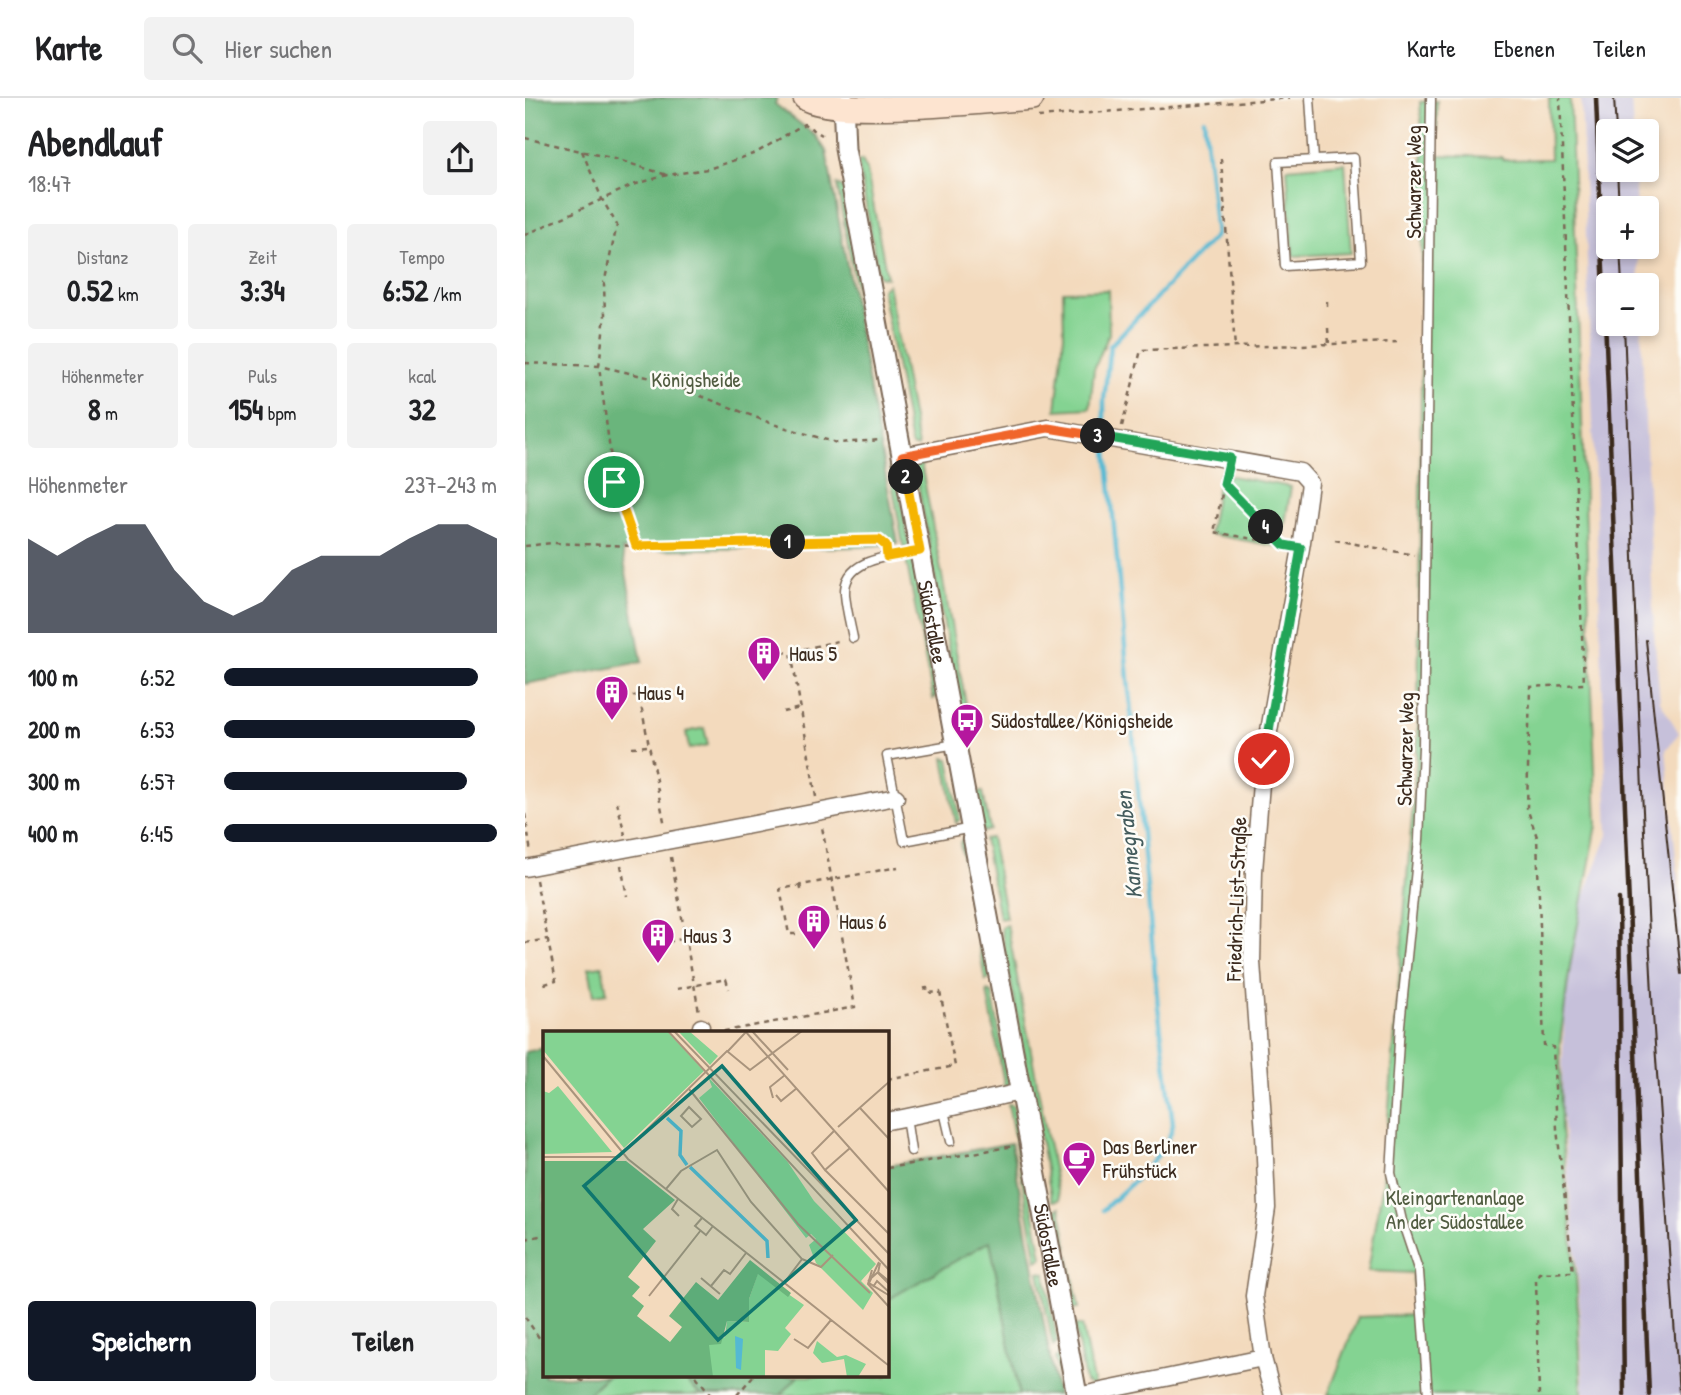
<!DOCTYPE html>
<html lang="de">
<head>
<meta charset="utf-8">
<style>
  :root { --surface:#fff; --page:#f2f2f2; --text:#202124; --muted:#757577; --line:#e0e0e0; --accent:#111827 }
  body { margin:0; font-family:"Patrick Hand",sans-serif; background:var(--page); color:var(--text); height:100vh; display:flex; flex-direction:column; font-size:26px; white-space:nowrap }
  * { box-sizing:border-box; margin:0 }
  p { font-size:23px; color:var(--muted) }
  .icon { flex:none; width:38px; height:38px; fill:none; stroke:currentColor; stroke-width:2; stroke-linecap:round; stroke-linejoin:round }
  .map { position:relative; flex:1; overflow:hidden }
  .details { display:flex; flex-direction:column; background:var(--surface); width:525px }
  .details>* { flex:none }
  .controls { position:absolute; left:1071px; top:21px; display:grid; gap:14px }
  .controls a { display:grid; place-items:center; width:63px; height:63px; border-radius:7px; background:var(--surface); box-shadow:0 4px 10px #0003; font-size:35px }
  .pin { position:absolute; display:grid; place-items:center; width:60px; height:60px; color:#fff; margin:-30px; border:4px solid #fff; border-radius:50%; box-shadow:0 2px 7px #0007 }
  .km { position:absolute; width:35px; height:35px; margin:-18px; border-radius:50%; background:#222; color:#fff; font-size:19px; line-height:35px; text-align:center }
  .round { display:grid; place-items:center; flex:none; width:74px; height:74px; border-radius:7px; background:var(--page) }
  .summary { display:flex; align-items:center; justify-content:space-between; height:119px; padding:0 28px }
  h1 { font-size:38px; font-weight:700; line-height:52px }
  .stats { display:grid; grid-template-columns:repeat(3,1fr); gap:10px; height:119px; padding:7px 28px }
  .stats div { display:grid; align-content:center; border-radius:7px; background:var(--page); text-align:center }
  .stats b { font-size:30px; font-weight:700 }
  .stats small { font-size:19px; font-weight:400 }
  .stats p { font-size:19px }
  .chart { height:196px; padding:14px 28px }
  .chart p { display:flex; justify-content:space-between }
  .chart svg { width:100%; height:126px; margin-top:7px; fill:var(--accent); opacity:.7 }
  .button { display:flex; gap:14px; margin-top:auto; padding:14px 28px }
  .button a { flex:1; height:80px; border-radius:7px; background:var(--accent); color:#fff; font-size:28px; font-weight:700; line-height:80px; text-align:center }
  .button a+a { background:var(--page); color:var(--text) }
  ul { padding:0 28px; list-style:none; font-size:23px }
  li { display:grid; grid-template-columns:112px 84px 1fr; align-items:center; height:52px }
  li i { height:18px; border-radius:9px; background:var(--accent) }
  header { display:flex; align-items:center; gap:42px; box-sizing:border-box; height:98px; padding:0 35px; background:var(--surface); border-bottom:2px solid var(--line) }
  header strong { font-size:33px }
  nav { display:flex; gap:38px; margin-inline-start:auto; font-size:24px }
  .search { width:490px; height:63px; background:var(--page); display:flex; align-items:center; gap:18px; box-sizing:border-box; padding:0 24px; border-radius:7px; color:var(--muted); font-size:26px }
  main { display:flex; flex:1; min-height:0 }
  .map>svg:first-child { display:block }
  .industrial { fill:#c6c0da }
  .green { fill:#84d392; stroke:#607e58; stroke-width:2 }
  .forest { fill:#6bb57c; stroke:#53704d; stroke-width:2 }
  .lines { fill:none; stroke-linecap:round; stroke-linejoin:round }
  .stream { stroke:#54b9d3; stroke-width:4.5 }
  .service-casing { stroke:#7b6856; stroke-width:11 }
  .minor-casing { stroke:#7b6856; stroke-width:19 }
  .tertiary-casing { stroke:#7b6856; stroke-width:23 }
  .secondary-casing { stroke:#7b6856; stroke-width:26 }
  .path { stroke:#7b6856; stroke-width:2.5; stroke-dasharray:5 5; stroke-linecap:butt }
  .service { stroke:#fff; stroke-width:8 }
  .minor { stroke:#fff; stroke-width:16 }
  .tertiary { stroke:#fff; stroke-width:19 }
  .secondary { stroke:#fde4d0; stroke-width:23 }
  .tram { stroke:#3b2a1e; stroke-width:2 }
  .rail { stroke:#3b2a1e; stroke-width:4.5 }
  .split-1-casing { stroke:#fff; stroke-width:14 }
  .split-2-casing { stroke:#fff; stroke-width:14 }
  .split-3-casing { stroke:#fff; stroke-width:14 }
  .split-4-casing { stroke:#fff; stroke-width:14 }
  .split-5-casing { stroke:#fff; stroke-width:14 }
  .split-1 { stroke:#f5b400; stroke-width:9 }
  .split-2 { stroke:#f5b400; stroke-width:9 }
  .split-3 { stroke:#f0652b; stroke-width:9 }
  .split-4 { stroke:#22a559; stroke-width:9 }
  .split-5 { stroke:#22a559; stroke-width:9 }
  .labels { text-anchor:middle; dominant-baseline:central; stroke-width:5; stroke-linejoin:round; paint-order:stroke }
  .street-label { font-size:21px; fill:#3b2a1e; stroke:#fdfcf7 }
  .park-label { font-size:21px; fill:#515d41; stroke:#fdfcf7 }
  .poi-label { font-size:21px; fill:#3b2a1e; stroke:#fdfcf7; text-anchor:start }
  .water-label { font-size:23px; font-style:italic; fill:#445c5d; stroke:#fdfcf7 }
  .inset-river { fill:none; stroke:#54b9d3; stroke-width:3.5 }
  .inset-road { fill:none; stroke:#a9947d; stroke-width:2 }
  .view { fill:#0f766e; fill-opacity:0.15; stroke:#0f766e; stroke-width:3.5 }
  .inset-edge { fill:none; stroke:#3b2a1e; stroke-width:3.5 }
</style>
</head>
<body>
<header>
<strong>Karte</strong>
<div class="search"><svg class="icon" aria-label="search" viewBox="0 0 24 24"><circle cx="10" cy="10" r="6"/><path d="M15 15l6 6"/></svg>Hier suchen</div>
<nav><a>Karte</a><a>Ebenen</a><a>Teilen</a></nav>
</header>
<main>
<section class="details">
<div class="summary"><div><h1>Abendlauf</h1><p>18:47</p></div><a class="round"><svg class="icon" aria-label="share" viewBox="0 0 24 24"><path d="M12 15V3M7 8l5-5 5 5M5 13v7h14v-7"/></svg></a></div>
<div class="stats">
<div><p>Distanz</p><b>0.52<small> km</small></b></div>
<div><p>Zeit</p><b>3:34</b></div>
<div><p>Tempo</p><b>6:52<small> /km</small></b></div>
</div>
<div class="stats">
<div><p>Höhenmeter</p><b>8<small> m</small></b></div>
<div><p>Puls</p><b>154<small> bpm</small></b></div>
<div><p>kcal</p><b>32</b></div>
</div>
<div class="chart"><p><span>Höhenmeter</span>237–243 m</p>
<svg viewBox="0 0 160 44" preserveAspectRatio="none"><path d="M0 44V11L10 17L20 11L30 6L40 6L50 22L60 33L70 38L80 33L90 22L100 17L110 17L120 17L130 11L140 6L150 6L160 11V44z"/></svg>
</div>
<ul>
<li><b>100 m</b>6:52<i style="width:93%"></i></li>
<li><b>200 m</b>6:53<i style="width:92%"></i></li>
<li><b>300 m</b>6:57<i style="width:89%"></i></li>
<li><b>400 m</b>6:45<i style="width:100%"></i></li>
</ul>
<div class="button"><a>Speichern</a><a>Teilen</a></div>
</section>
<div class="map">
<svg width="1156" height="1297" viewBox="0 0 1156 1297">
  <rect width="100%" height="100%" fill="#fdfcf7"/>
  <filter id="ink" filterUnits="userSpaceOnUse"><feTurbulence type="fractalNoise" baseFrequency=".0143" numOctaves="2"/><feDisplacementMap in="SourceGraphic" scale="14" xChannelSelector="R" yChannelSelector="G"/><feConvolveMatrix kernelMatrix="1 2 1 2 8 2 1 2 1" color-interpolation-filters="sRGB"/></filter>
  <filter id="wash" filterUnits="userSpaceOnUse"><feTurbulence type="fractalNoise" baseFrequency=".00686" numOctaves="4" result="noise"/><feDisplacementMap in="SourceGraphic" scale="28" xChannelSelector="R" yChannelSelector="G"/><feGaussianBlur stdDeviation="1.57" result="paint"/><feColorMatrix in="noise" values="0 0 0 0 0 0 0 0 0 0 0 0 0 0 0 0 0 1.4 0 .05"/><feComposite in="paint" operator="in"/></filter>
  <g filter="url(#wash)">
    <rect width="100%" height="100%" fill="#f3dabd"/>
    <path class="industrial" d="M1056,0h50l2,33h-25v39h26l2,38h-28v39h30l1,38h-31v39h33l13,308 6,69 19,32 -13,17 15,164v481h-97l-6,-119 -17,-171 6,-164 41,-106z"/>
    <g class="green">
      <path d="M1024,0h21l27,727 -27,141 -10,77 1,86 15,147 6,119h-254l30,-78 58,-2 -4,-42 -44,-2 15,-89 35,-441 5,-596 -3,-43 17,-1v54l65,2 1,3 47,-1z"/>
      <path d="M337,62l5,11 20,107 -8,-2 -21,-115z"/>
      <path d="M820,65l6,90 -58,3 -6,-88z"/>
      <path d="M312,87l6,3 20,111 -4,5z"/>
      <path d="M363,186l30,163h-5l-2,-3 -29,-155z"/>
      <path d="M583,192l1,44 -15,35 -4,39 -34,2 8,-75 -1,-44z"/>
      <path d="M365,344l19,103 -5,5 -19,-107z"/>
      <path d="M395,360l53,284 -7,1 -52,-281z"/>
      <path d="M695,376l71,13 -10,60 -72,-13z"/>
      <path d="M381,461l6,1 25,135 -4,4z"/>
      <path d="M179,630l4,17 -19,4 -3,-17z"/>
      <path d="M419,660l5,1 11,60 -4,4z"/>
      <path d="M458,694l7,38 -7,2 -7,-39z"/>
      <path d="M438,740l27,141 -5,1 -25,-137z"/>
      <path d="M466,740l15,80 -7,-1 -15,-78z"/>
      <path d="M482,826l52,276 -7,1 -51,-273z"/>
      <path d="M77,868l5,27 -13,2 -5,-27z"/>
      <path d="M462,893l5,2 17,92 -4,4z"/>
      <path d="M483,1006l5,1 29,152 -5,3z"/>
      <path d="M535,1109l8,41 -8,-1 -7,-36z"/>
      <path d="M465,1143l29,154h-238l17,-19h89v-76z"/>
      <path d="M544,1158l10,52 -7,1 -9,-47z"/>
      <path d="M514,1174l6,1 12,69 -4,4z"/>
      <path d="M550,1227h7l12,62 -9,-5z"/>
      <path d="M535,1257l7,40h-5l-7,-37z"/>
      <path d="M82,1278h75l19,19h-114z"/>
    </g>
    <g class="forest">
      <path d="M0,0h252l-2,6 41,32 10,15 72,392 -38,4 -238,3 20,112 -117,22z"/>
      <path d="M19,950v328h62l-19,19h-62v-343z"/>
      <path d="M486,1045l46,252h-38l-29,-154 -103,59v-134z"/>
      <path d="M157,1278h116l-17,19h-80z"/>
    </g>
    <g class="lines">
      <g class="stream">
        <path d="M579,328v-27l6,-53 106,-111 -12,-116"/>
        <path d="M578,1112c22,-22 65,-54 70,-86l-15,-117 -51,-557"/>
      </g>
    </g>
  </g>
  <g filter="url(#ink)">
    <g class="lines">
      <defs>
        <g id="service">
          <path d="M785,0l4,62"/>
          <path d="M829,60l7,103 -76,5 -7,-104z"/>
          <path d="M328,540c-3,-15 -7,-30 -8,-44 -2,-37 49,-38 75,-43"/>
          <path d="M431,646l-69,12 17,85 68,-13"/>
          <path d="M419,1013l7,30"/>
          <path d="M381,1019l5,34"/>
          <path d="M903,1297l-9,-123 -17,-51 -11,-48 9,-148 19,-185 4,-93 8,-649"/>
        </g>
        <g id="minor">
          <path d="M377,358l146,-28 252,44 10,11 -8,59 -40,229 -8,100 -2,91 12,171 3,75 -13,88 9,62 -181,37"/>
          <path d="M0,770l371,-71"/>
          <path d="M175,935l1,-6"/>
          <path d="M362,1023c45,-8 89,-20 134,-29"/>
          <path d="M738,1260l10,37"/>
        </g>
        <g id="tertiary">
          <path id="s1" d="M318,0l2,51 232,1246"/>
        </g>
        <path id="secondary" d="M280,0c24,20 189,3 227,0"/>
      </defs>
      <use href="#service" class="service-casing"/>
      <use href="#minor" class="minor-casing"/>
      <use href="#tertiary" class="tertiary-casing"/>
      <use href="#secondary" class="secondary-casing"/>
      <g class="path">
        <path d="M513,19l252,-19"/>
        <path d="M0,40l90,21 52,16"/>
        <path d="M57,53l20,48 15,26 -13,59 1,31 -6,51 15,116 22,64"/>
        <path d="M696,61l14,189"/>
        <path d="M0,137l108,-50 34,-10 41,-6 48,-16 48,-29 18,11"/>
        <path d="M802,208v-7"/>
        <path d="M803,230l1,17"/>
        <path d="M0,265l74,3 61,14 113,44 64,19 45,-3"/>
        <path d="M597,328l19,-76 256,-8"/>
        <path d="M701,377l-12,57 74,13"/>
        <path d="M700,387l59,60"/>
        <path d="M810,442l79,15"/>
        <path d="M0,448l27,-3 84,3 243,-6 5,5"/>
        <path d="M247,556l18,-2"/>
        <path d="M98,600l16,-3 26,131"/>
        <path d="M258,614l17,-4"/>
        <path d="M107,649l17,-1"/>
        <path d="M291,699l-25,-145 51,-12"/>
        <path d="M92,704l8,33"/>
        <path d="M0,716l6,39"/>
        <path d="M146,759l28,155"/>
        <path d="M96,767l6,31"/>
        <path d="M11,782l20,101 -15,4"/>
        <path d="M275,787l2,8"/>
        <path d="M271,836h-7l-9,-45 118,-22"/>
        <path d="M143,844l17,-4"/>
        <path d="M0,845l23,-4"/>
        <path d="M152,891l49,-10 3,10"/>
        <path d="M189,935l141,-26 -33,-180"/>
        <path d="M362,981l68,-13 -15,-74 -12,1 -1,-5 -6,1"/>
        <path d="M362,1070l127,-22"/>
        <path d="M0,1141l19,-4"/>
        <path d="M0,1219l19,28"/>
        <path d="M45,1278l13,5 10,-5"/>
        <path d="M171,1278l15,19"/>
        <path d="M212,1297l16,-19"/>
        <path d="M1014,1297l-3,-115 3,-7 34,-1 -16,-143 -4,-82 -9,-2 -7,-208 -10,-29 3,-121 54,-3 -24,-586"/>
      </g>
      <use href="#service" class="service"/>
      <use href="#minor" class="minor"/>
      <use href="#tertiary" class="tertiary"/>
      <use href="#secondary" class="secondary"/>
      <g class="tram">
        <path d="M1089,0l2,33"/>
        <path d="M1092,72l2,38"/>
        <path d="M1095,149l2,38"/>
        <path d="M1099,226l18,467 11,224 26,380"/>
        <path d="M1121,542l35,334"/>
      </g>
      <g class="rail">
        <path d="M1071,0l53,1297"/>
        <path d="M1094,801l5,496"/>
      </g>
    </g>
  </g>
  <g class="lines" filter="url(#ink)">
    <defs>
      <path id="split-1" d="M89,384l22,64 152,-4"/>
      <path id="split-2" d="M263,444l91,-2 7,6 1,11 33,-6 -14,-74"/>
      <path id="split-3" d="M381,379l-4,-21 146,-28 50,8"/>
      <path id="split-4" d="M573,338l132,22 -6,26 42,43"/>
      <path id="split-5" d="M739,661l37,-211 -17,-3 -18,-18"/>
    </defs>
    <use href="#split-1" class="split-1-casing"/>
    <use href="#split-2" class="split-2-casing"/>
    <use href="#split-3" class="split-3-casing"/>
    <use href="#split-4" class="split-4-casing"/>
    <use href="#split-5" class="split-5-casing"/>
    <use href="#split-1" class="split-1"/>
    <use href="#split-2" class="split-2"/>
    <use href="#split-3" class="split-3"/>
    <use href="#split-4" class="split-4"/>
    <use href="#split-5" class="split-5"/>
  </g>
  <defs>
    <symbol id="building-pin" viewBox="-11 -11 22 30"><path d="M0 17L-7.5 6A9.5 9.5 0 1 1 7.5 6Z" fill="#b5179e" stroke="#fdfcf7"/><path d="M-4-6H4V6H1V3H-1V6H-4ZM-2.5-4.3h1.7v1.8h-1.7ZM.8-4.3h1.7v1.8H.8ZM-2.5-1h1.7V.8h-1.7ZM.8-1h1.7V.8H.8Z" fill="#fff"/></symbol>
    <symbol id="bus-pin" viewBox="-11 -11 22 30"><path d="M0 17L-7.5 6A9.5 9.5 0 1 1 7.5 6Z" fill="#b5179e" stroke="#fdfcf7"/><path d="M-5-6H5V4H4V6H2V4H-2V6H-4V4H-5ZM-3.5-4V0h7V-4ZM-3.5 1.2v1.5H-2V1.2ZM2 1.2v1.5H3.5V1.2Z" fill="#fff"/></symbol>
    <symbol id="cafe-pin" viewBox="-11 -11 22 30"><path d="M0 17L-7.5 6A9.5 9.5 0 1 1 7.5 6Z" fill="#b5179e" stroke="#fdfcf7"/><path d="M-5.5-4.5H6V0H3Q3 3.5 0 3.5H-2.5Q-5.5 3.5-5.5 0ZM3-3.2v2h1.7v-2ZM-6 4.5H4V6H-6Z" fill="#fff"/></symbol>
  </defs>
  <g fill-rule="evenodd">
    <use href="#building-pin" x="220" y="536" width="38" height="52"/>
    <use href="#building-pin" x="68" y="575" width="38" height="52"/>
    <use href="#bus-pin" x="423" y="603" width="38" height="52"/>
    <use href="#building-pin" x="270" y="804" width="38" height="52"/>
    <use href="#building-pin" x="114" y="818" width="38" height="52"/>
    <use href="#cafe-pin" x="535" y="1041" width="38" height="52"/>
  </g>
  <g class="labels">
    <g class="street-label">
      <text transform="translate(888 84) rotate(-90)">Schwarzer Weg</text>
      <text stroke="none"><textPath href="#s1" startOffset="532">Südostallee</textPath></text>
      <text transform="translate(880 651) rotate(-89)">Schwarzer Weg</text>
      <text transform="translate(711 801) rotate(-88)">Friedrich-List-Straße</text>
      <text stroke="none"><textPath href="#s1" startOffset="1166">Südostallee</textPath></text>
    </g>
    <g class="park-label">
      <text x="171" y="281">Königsheide</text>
      <text x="930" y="1099">Kleingartenanlage<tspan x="930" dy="24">An der Südostallee</tspan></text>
    </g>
    <g class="poi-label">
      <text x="264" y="555">Haus 5</text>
      <text x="112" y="594">Haus 4</text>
      <text x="466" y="622">Südostallee/Königsheide</text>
      <text x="314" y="823">Haus 6</text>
      <text x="158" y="837">Haus 3</text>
      <text x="578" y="1048">Das Berliner<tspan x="578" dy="24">Frühstück</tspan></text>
    </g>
    <g class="water-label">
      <text transform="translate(603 747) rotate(-96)">Kannegraben</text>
    </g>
  </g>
  <g transform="translate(18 933)">
    <rect width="346" height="346" fill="#f3dabd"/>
    <path d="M0,0h124l37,40 -80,77 -81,-98zM135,0h11l29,25 -8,9zM165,46l79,84 27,40 62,63 -15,17 12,12 -10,17 -47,-47 -7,-18 7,-6 -5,-5 -5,4 -107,-140 13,-11zM15,55l54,66 -69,2v-63l6,2zM215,242l46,32 -19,23 6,6 -13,17 -13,-1v27h-60l3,-33 17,-7 2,-16 22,1v-23zM274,310l20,16 9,-2 20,9 -8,13h-11l-3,-18 -22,4 -9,-10z" fill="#84d392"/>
    <path d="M0,130h83l49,39 -32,29 13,12 -28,36 12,10 -8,9 12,10 -7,10 33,26 12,-15 -13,-11 27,-34 22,18 32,-40 41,33 -3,4 -30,-23 -9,25v23l-22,-1 -6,23 -12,1 4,32h-170z" fill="#6bb57c"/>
    <path d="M192,305l8,3 -2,31 -5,-2z" fill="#54b9d3"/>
    <path class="inset-river" d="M124,87l14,13 -1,24 7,10M147,136l77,74 1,17"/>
    <path class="inset-road" d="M125,0l222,240M131,0l216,224M202,0l145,162M209,0l36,39M185,20l18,-19M0,25l85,103 260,206M146,58l109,135 72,69M233,64l5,6 16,-13M230,67l-3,-11 15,-12M146,76l12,12 -9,8 -11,-11zM317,77l30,32M295,96l52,-46M291,100l-22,22 13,17 25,-22M0,126h76l108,-106 23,19 52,-39M282,139l65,65M123,158l15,-18 36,-21 34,52 51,57 -18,24M135,168l-6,10 7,7M159,187l-7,8 11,9 7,-9M259,228l19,8 12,-12M336,231l-10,21 21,13M337,232l-2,10 12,12M329,239l-4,14 22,24M158,247l19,16M325,250l10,-9 12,10M168,255l13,-16 6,4 16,-21M330,256l4,-6 13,12M106,265l52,-66M251,308l14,9 23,-28"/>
    <path class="view" d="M179,35l134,154 -138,120 -134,-154z"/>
    <rect width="346" height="346" class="inset-edge"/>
  </g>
</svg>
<div class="controls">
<a><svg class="icon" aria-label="layers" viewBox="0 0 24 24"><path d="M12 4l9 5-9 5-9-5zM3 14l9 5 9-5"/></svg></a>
<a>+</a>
<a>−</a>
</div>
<div class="pin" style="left:89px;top:384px;background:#1e9e55"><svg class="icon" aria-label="arrive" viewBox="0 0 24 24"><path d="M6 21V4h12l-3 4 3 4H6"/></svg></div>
<div class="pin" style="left:739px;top:661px;background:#d93025"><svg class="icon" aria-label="check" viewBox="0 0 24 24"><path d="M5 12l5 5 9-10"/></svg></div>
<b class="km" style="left:263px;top:444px">1</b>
<b class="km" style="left:381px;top:379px">2</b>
<b class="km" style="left:573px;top:338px">3</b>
<b class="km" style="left:741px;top:429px">4</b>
</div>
</main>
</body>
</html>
